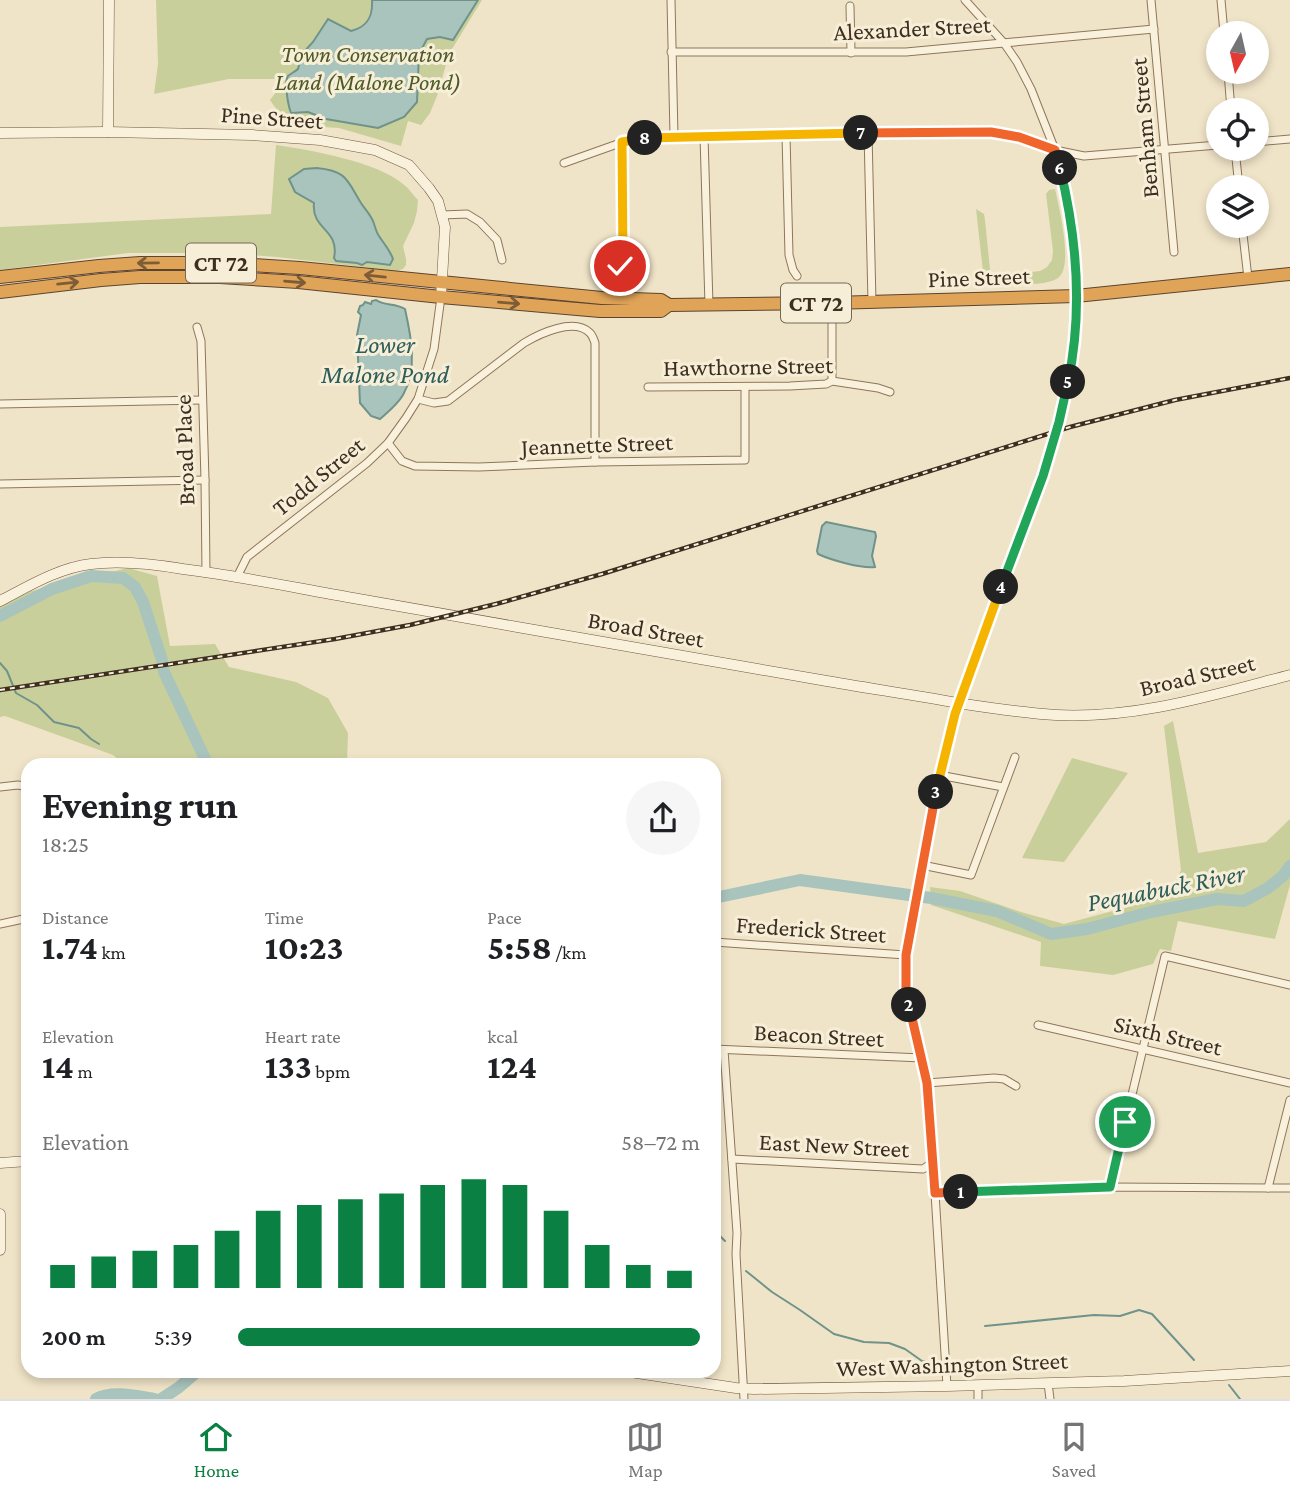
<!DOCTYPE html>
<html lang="en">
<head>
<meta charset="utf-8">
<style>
  :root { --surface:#fff; --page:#f6f6f6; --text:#202124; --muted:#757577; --line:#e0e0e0; --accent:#0b8043 }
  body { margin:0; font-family:"Crimson Pro",serif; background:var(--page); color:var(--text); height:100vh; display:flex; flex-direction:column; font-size:26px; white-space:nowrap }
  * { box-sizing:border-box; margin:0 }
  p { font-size:23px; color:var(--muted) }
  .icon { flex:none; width:38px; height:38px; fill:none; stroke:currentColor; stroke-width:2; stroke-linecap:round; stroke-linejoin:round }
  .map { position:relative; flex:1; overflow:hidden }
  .details { position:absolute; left:21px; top:758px; width:700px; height:620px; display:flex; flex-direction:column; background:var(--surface); border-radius:21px; box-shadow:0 4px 10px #0003 }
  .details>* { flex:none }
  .needle { width:46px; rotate:188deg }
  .fabs { position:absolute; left:1206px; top:21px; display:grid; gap:14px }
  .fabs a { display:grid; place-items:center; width:63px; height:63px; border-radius:50%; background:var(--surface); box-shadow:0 4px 10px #0003; font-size:35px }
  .pin { position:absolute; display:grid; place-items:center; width:60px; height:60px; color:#fff; margin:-30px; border:4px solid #fff; border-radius:50%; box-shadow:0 2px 7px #0007 }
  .km { position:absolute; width:35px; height:35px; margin:-18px; border-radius:50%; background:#222; color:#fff; font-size:19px; line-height:35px; text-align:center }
  .round { display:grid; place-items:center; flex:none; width:74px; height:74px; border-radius:37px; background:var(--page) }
  .summary { display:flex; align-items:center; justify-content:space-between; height:119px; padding:0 21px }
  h1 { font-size:38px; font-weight:700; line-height:52px }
  .stats { display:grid; grid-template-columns:repeat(3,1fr); gap:10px; height:119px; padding:7px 21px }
  .stats div { display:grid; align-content:center }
  .stats b { font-size:35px; font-weight:700 }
  .stats small { font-size:19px; font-weight:400 }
  .stats p { font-size:19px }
  .chart { height:196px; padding:14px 21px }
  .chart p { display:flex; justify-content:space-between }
  .chart svg { width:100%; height:126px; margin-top:7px; stroke:var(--accent); stroke-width:6 }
  ul { padding:0 21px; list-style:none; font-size:23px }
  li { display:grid; grid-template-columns:112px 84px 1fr; align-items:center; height:52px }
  li i { height:18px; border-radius:9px; background:var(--accent) }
  .dock { display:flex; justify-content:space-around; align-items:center; height:98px; border-top:2px solid var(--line); background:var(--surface); font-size:19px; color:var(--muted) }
  .dock a { display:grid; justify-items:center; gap:4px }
  .dock .selected { color:var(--accent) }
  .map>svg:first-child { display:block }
  .green { fill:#c9cf9b }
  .water { fill:#a9c4bc; stroke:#6f938a; stroke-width:2 }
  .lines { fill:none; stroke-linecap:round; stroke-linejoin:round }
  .stream { stroke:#6f938a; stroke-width:2 }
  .river { stroke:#a9c4bc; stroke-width:12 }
  .street-casing { stroke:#8d765c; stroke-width:9 }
  .secondary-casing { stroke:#6f573f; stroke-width:11 }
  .highway-casing { stroke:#5b4430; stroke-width:14 }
  .street { stroke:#faf1dc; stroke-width:7 }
  .secondary { stroke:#faf1dc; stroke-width:10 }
  .highway { stroke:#e0a458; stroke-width:12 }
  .rail-casing { stroke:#3d2e20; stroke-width:4.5 }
  .rail { stroke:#f7eed8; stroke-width:2; stroke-dasharray:5; stroke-linecap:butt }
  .oneway { stroke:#7e5d36 }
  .split-1-casing { stroke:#fff; stroke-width:14 }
  .split-2-casing { stroke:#fff; stroke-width:14 }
  .split-3-casing { stroke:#fff; stroke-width:14 }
  .split-4-casing { stroke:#fff; stroke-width:14 }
  .split-5-casing { stroke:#fff; stroke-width:14 }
  .split-6-casing { stroke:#fff; stroke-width:14 }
  .split-7-casing { stroke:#fff; stroke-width:14 }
  .split-8-casing { stroke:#fff; stroke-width:14 }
  .split-9-casing { stroke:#fff; stroke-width:14 }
  .split-1 { stroke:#22a559; stroke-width:9 }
  .split-2 { stroke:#f0652b; stroke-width:9 }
  .split-3 { stroke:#f0652b; stroke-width:9 }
  .split-4 { stroke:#f5b400; stroke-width:9 }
  .split-5 { stroke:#22a559; stroke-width:9 }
  .split-6 { stroke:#22a559; stroke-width:9 }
  .split-7 { stroke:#f0652b; stroke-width:9 }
  .split-8 { stroke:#f5b400; stroke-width:9 }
  .split-9 { stroke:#f5b400; stroke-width:9 }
  .labels { text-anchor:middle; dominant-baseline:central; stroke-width:6; stroke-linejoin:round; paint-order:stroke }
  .shield { fill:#f7eed8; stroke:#756857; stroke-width:2 }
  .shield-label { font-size:23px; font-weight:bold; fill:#3d2e20 }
  .street-label { font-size:24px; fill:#3d2e20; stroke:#f7eed8 }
  .park-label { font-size:24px; font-style:italic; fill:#4d5a26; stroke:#f7eed8 }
  .water-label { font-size:26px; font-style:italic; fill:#2f5d5a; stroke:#f7eed8 }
</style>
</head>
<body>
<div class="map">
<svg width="1290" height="1399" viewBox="0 0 1290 1399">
  <rect width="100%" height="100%" fill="#f0e4c8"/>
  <g class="green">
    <path d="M156,0h326l-33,54 -12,42 -7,17 -9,12 -13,-4 -7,25 -62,-18 -46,-3c-8,-8 -18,-16 -23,-25l16,-21h-57l-75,15 4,-30z"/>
    <path d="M276,145c34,5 102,17 127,39 6,4 10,11 15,16l-1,11 -3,12 -11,23 3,13v6l-3,4 -6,2 -120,-14 -51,-4h-98l-128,17v-43l271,-13z"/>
    <path d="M1055,189c4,18 19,78 3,89 -11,8 -41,6 -54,7l-1,-6 3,-4 34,-4 7,-4 5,-7 1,-9 -7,-57 3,-4z"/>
    <path d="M976,209l8,5 1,6 6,59 -5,7h-3l1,-5z"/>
    <path d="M128,568l29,8 13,70 45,-2 14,23 67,15 32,16 20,35 -1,32h-222l-12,-10 -108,-39 -5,1v-112l31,-14z"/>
    <path d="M1173,721l25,132 68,-11 24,-23v66l-15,54 -97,-18 -7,30 -11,-2 -7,15 -40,11 -73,-9 1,-24 -110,-37 -1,-18 30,4 61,21 43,12 105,-28 12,-26 -17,-144z"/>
    <path d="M1072,758l56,15 -64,89 -42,-4z"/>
  </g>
  <g class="water">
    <path d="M372,0h106l-25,40 -13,-3 -13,2 -8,15 -2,48 -13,15 -26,11 -52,-9 -18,-7 -17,1c-3,-8 -7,-30 -3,-37 2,-2 8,-5 10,-7l4,-15 11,-12 15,-23 23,12c17,-4 22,-15 21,-31z"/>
    <path d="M317,168c30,3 30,12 44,35 4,6 9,11 12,18 2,5 3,11 6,15 5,8 11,14 14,23l-3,6 -23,-3 -5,3 -5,-2 -21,-2 -2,-3c6,-29 -23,-28 -20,-55l-19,-11 -6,-13 15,-10z"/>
    <path d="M376,300c8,6 19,3 29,9 6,27 13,60 -2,86 -6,10 -14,16 -23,24l-9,-3 -11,-13 -3,-68 4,-20 -3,-3 2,-6 3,-1 2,-3 6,2 1,-3z"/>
    <path d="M826,522l49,10 1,4 -4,20 3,11c-13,2 -44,-7 -57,-13l-1,-3 5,-25z"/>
  </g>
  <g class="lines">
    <g class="stream">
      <path d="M0,663l7,8 9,22 21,12 17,17 25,6 12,11 8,5"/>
      <path d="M714,1230l11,11"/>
      <path d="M746,1271l26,21 28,18 34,24 30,8 25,1 16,6 17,12 14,1"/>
      <path d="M985,1326l109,-11 26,1 19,-6 13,4 42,46"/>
      <path d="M1229,1385l11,14"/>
    </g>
    <g class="river">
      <path d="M0,616l52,-27 39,-13 32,2 12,9 8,15 19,58 2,12 44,93"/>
      <path d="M714,898l86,-18 131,18 66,13 54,23 36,-5 64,-17 66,-13 27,2 24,-13 15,-12 7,-10"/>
      <path d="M96,1399c16,-9 41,-3 58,0"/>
      <path d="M161,1399l17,-11 21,-18"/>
    </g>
    <defs>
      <g id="street">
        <path d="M671,0l3,136"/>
        <path d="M1151,0l23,252"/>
        <path d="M1221,0l3,33"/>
        <path d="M850,6l1,47"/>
        <path d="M671,52h235l248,-23"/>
        <path d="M1228,72l3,38"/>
        <path d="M868,133l4,169"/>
        <path d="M786,135l3,120 4,15 4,6"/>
        <path d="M704,136l5,169"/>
        <path d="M1256,142l34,-3"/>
        <path d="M1235,149l4,38"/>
        <path d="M564,163l59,-21 16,-4 35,-2 317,-4 28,5 36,13 29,6 134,-11"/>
        <path d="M442,215l25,-1 13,8 17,18 5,20"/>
        <path d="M1242,226l6,52"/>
        <path d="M614,275l6,-9 3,-11v-113"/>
        <path d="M832,303v78"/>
        <path d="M197,327l4,14 4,139 1,92"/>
        <path d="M648,387l142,-1 36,-2 6,-3 46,7 12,4"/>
        <path d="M418,399l16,4 14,-2 76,-58c15,-9 50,-26 66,-10 2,2 4,7 5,10v119"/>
        <path d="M0,404l202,-4"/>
        <path d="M388,443l14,18 13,5 64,1 116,-5 150,-2v-73"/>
        <path d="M0,484l205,-4"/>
        <path d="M237,577l10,-20 120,-94 21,-20 18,-25 12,-19 16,-50 7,-52"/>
        <path d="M939,775l64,12"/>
        <path d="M0,787l18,-2 10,2"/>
        <path d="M922,865l49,10 44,-118"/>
        <path d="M0,924l28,-6"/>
        <path d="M714,942l192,13"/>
        <path d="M1038,1025l252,58"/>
        <path d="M714,1049l208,9"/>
        <path d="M724,1050l13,183 -1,21 8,145"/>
        <path d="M927,1083l67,-5 10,1 12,7"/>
        <path d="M732,1159l191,10 9,-6"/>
        <path d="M1110,1187l55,-231 125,29"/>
        <path d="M1268,1188l22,-88"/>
        <path d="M935,1193l175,-6 180,1"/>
        <path d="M1048,1383l2,16"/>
        <path d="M978,1385v14"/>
        <path d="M947,1386l-18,-289 -7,-39 -16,-69v-34l16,-90 17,-90 16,-61 15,-44 73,-194 16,-54 12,-55 5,-71 -2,-54 -7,-42 -12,-50 -24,-61 -14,-27 -13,-19 -39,-43"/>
      </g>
      <g id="secondary">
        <path d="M108,132l1,-132"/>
        <path d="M0,133l108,-1 144,3 68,5 55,10 34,15 20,23 9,13 7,26 -4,70"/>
        <path d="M0,601c29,-15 58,-33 91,-37 30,-4 63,0 92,5 57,7 113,19 170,29 156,27 312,56 468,82 46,8 92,15 137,23 33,5 65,10 98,12 81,4 157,-20 234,-40"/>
        <path d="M0,1163l28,-2"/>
        <path d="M0,1214v36"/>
        <path d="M617,1370l119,18 18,1 193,-3 177,-5 166,-10"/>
      </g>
      <g id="highway">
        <path d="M0,277l99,-11 41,-3h80l80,5 302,30 59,2 8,5 163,-2 244,-7 214,-22"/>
        <path d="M0,292l101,-12 39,-3h80l78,5 143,15 159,14h61l8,-6"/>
      </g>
    </defs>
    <use href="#street" class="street-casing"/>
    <use href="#secondary" class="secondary-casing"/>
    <use href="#highway" class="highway-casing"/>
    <use href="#street" class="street"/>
    <use href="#secondary" class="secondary"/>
    <use href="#highway" class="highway"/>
    <defs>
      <path id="rail" d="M0,690l335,-51 75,-14 86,-21 106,-30 468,-147 105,-27 115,-22"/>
    </defs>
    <use href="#rail" class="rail-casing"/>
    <use href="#rail" class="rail"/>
  </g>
  <defs><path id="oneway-shaft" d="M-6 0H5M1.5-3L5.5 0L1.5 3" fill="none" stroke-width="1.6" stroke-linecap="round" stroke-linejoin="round" transform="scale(1.75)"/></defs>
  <g class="oneway">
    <use href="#oneway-shaft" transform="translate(148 263) rotate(179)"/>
    <use href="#oneway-shaft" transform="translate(375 276) rotate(-174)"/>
    <use href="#oneway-shaft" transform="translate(295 282) rotate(5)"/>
    <use href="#oneway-shaft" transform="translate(68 283) rotate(-6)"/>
    <use href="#oneway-shaft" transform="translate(509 303) rotate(5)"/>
  </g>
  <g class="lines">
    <defs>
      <path id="split-1" d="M961,1192l149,-5 15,-65"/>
      <path id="split-2" d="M909,1005l18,78 8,110 26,-1"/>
      <path id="split-3" d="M909,1005l-3,-16v-34l30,-163"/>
      <path id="split-4" d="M936,792l19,-78 46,-127"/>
      <path id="split-5" d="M1001,587l42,-111 16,-54 9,-40"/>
      <path id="split-6" d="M1060,168c17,70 23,143 8,214"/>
      <path id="split-7" d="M861,133l130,-1 28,5 36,13 5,18"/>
      <path id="split-8" d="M645,138l216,-5"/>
      <path id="split-9" d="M620,266l3,-11 -1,-113 23,-4"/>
    </defs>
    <use href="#split-1" class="split-1-casing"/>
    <use href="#split-2" class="split-2-casing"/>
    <use href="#split-3" class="split-3-casing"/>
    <use href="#split-4" class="split-4-casing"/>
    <use href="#split-5" class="split-5-casing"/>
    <use href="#split-6" class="split-6-casing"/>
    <use href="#split-7" class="split-7-casing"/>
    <use href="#split-8" class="split-8-casing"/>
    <use href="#split-9" class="split-9-casing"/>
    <use href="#split-1" class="split-1"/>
    <use href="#split-2" class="split-2"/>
    <use href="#split-3" class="split-3"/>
    <use href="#split-4" class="split-4"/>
    <use href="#split-5" class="split-5"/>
    <use href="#split-6" class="split-6"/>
    <use href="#split-7" class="split-7"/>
    <use href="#split-8" class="split-8"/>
    <use href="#split-9" class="split-9"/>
  </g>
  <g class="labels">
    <g class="shield">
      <rect x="186" y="243.5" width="70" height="39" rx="5"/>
      <rect x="781" y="283.5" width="70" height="39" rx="5"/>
    </g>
    <g class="shield-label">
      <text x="221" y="263">CT 72</text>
      <text x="816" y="303">CT 72</text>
    </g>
    <g class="street-label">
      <text transform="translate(912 28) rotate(-3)">Alexander Street</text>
      <text transform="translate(272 117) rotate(4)">Pine Street</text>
      <text transform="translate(1144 128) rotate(-95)">Benham Street</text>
      <text transform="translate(979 277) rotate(-2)">Pine Street</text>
      <text transform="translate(748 366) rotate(-1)">Hawthorne Street</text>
      <text transform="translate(597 444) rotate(-2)">Jeannette Street</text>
      <text transform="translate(184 450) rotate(-92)">Broad Place</text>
      <text transform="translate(318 476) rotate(-39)">Todd Street</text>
      <text transform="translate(646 629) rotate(10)">Broad Street</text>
      <text transform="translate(1197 675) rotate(-13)">Broad Street</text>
      <text transform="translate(811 929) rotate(4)">Frederick Street</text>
      <text transform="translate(819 1035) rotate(3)">Beacon Street</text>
      <text transform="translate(1168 1035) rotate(13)">Sixth Street</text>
      <text transform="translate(834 1145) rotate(3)">East New Street</text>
      <text transform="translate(952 1364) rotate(-2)">West Washington Street</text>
    </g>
    <g class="park-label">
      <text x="368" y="53">Town Conservation<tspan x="368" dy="28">Land (Malone Pond)</tspan></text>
    </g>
    <g class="water-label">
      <text x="385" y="344">Lower<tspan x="385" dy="30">Malone Pond</tspan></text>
      <text transform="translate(1166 888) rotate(-11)">Pequabuck River</text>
    </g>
  </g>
</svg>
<div class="fabs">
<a><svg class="needle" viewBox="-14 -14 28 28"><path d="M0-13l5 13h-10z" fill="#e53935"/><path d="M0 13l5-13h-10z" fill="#757577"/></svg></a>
<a><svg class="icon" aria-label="locate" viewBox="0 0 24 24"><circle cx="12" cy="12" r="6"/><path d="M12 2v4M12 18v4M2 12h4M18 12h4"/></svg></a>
<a><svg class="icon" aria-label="layers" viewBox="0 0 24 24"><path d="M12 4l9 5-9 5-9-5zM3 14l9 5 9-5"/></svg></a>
</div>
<div class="pin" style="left:1125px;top:1122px;background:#1e9e55"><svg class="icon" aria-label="arrive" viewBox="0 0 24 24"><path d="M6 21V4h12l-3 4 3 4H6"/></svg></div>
<div class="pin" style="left:620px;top:266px;background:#d93025"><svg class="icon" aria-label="check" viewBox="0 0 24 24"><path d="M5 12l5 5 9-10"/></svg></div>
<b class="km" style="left:961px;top:1192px">1</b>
<b class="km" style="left:909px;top:1005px">2</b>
<b class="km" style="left:936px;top:792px">3</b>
<b class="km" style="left:1001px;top:587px">4</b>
<b class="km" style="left:1068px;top:382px">5</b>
<b class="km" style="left:1060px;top:168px">6</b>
<b class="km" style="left:861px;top:133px">7</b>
<b class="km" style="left:645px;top:138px">8</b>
<section class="details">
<div class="summary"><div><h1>Evening run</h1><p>18:25</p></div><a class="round"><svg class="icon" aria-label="share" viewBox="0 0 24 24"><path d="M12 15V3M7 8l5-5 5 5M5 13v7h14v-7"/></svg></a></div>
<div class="stats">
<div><p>Distance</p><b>1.74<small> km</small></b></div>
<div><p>Time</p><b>10:23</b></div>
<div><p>Pace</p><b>5:58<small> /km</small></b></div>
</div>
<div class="stats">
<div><p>Elevation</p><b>14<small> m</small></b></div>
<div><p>Heart rate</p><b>133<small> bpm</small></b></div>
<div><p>kcal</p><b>124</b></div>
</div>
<div class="chart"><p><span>Elevation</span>58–72 m</p>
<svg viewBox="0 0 160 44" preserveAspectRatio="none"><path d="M5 44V36M15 44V33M25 44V31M35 44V29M45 44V24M55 44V17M65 44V15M75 44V13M85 44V11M95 44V8M105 44V6M115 44V8M125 44V17M135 44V29M145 44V36M155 44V38"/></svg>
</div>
<ul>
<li><b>200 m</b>5:39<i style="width:100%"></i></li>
</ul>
</section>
</div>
<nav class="dock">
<a class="selected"><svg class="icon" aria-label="home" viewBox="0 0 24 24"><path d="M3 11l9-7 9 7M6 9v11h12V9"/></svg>Home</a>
<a><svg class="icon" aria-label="map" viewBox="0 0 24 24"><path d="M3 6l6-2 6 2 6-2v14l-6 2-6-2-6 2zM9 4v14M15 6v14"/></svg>Map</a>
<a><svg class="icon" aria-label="saved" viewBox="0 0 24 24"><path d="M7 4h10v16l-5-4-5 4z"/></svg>Saved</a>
</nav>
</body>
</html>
